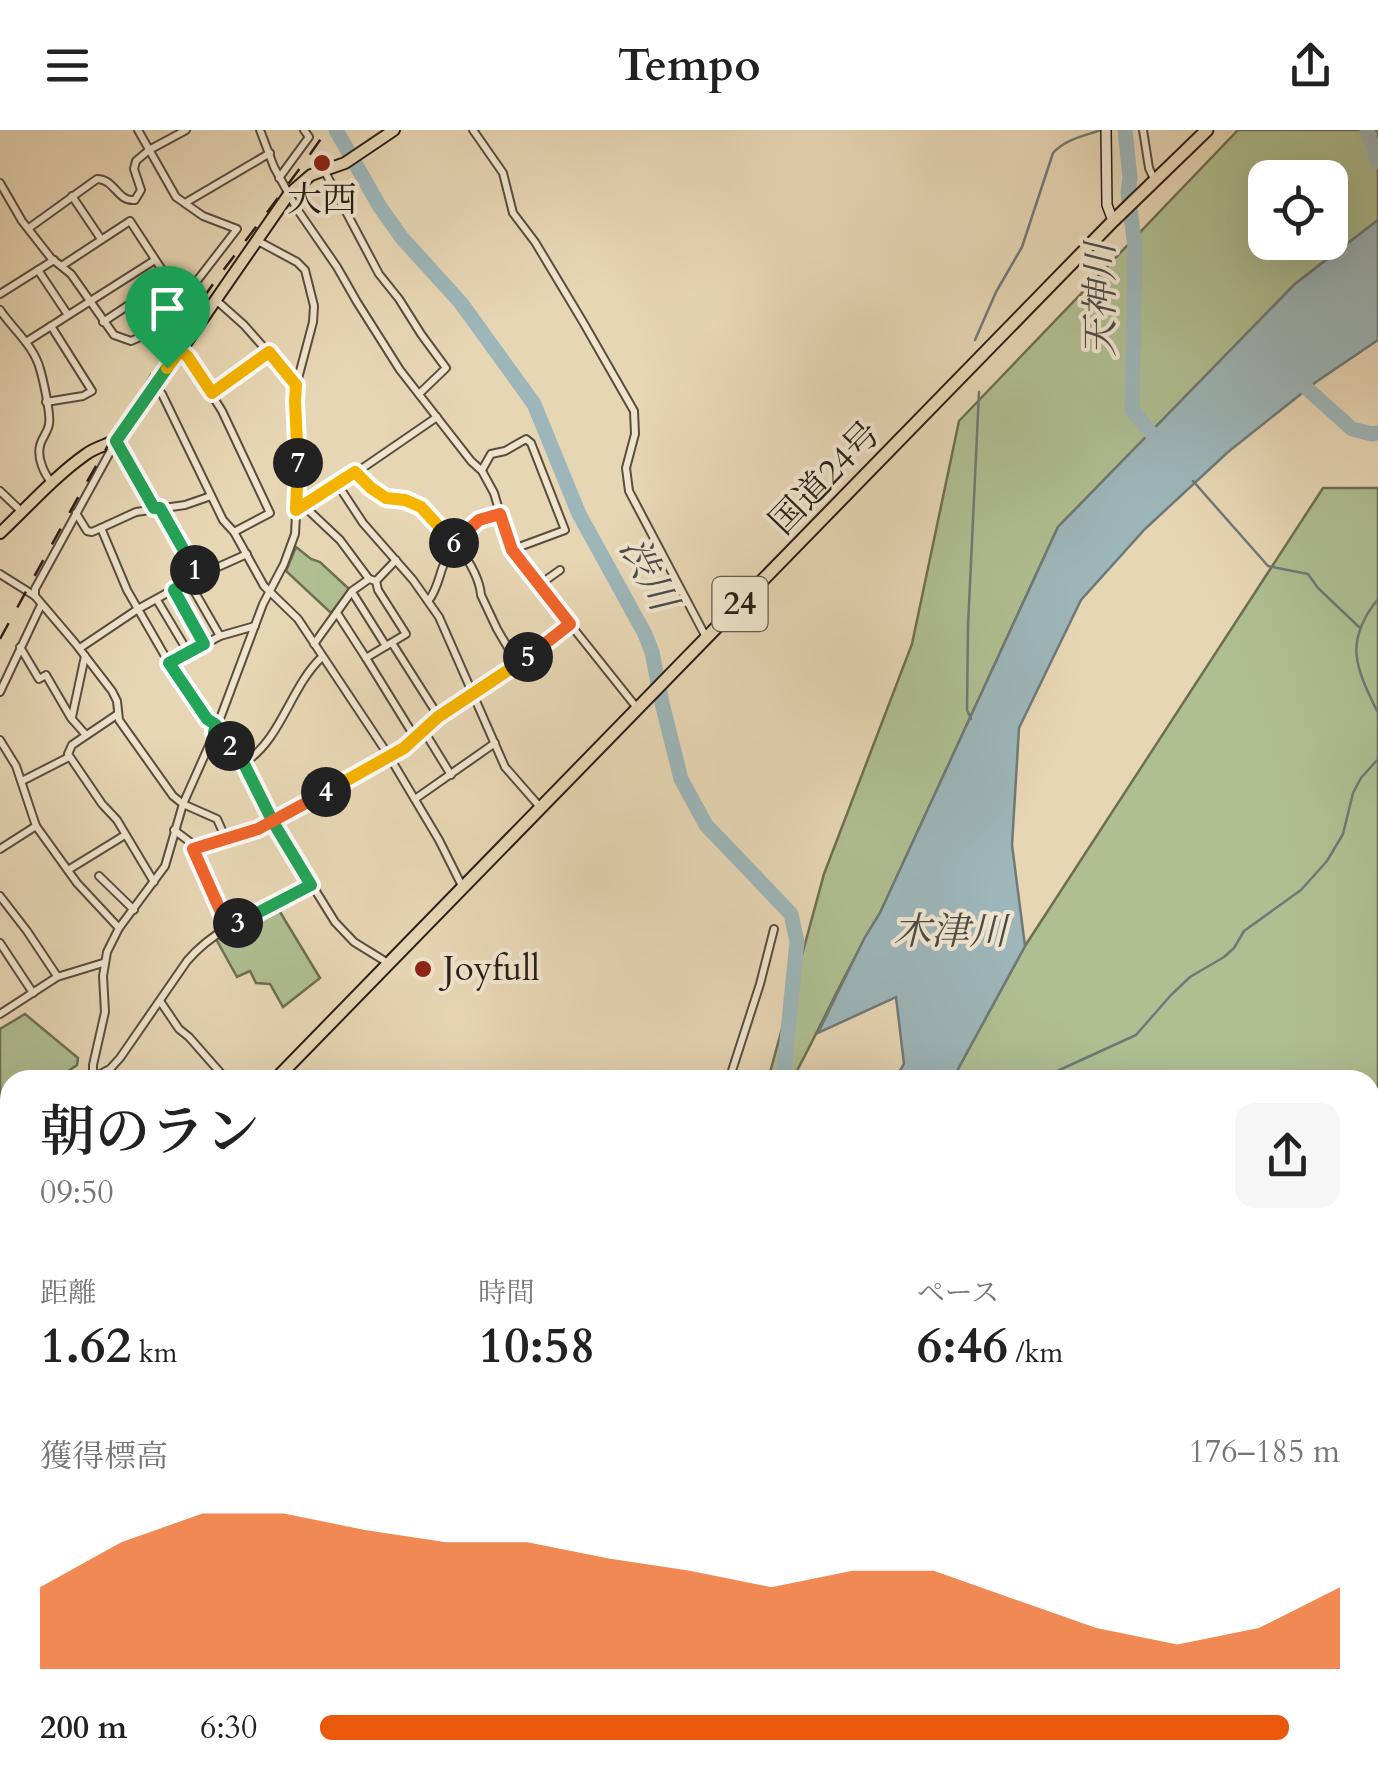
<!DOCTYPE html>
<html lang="ja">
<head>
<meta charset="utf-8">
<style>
  :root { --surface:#fff; --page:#f6f6f6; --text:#222; --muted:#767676; --accent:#ea580c }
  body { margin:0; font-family:Cardo,"Noto Serif JP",serif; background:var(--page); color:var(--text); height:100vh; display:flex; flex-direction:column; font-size:38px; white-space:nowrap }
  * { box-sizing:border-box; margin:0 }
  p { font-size:32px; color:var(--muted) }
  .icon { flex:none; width:55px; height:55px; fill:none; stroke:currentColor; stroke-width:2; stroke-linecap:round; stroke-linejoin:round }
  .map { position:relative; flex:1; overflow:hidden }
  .sheet { position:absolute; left:0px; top:940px; width:1380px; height:718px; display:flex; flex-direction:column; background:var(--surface); border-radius:30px 30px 0 0; box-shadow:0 10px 40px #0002 }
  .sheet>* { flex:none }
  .controls { position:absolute; left:1248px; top:30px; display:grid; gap:20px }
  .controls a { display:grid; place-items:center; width:100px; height:100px; border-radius:20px; background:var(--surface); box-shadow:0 10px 40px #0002; font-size:50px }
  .pin { position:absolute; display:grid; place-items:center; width:85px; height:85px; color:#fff; margin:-102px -42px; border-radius:50% 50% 50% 0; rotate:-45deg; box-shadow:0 0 10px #0007 }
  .pin .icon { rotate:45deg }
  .km { position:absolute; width:50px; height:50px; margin:-25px; border-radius:50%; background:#222; color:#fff; font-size:28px; line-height:50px; text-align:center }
  .round { display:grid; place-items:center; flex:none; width:105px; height:105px; border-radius:20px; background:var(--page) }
  .overview { display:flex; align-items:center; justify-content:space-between; height:170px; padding:0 40px }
  h1 { font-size:55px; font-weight:600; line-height:75px }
  .figures { display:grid; grid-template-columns:repeat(3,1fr); gap:15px; height:170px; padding:10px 40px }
  .figures div { display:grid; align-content:center }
  .figures b { font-size:50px; font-weight:600 }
  .figures small { font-size:28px; font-weight:400 }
  .figures p { font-size:28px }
  .chart { height:280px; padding:20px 40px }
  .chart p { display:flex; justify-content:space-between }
  .chart svg { width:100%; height:180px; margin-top:10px; fill:var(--accent); opacity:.7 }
  ul { padding:0 40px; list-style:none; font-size:32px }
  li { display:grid; grid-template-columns:160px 120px 1fr; align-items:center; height:75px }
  li i { height:25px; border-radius:12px; background:var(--accent) }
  header { display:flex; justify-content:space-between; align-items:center; height:130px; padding:0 40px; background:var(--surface); font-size:45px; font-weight:600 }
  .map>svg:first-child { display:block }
  .green { fill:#afbf92; stroke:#6d6f54; stroke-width:2.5; fill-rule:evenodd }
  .water { fill:#9db6b9; stroke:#6f7a78; stroke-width:2.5 }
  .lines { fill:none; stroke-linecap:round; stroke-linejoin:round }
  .stream { stroke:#6f7a78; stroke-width:2.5 }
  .river { stroke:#9db6b9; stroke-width:15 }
  .street-casing { stroke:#5a4d3e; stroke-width:10 }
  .secondary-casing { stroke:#2b1f17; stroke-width:12 }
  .primary-casing { stroke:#2b1f17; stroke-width:14 }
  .highway-casing { stroke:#2b1f17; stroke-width:15 }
  .street { stroke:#efe4ce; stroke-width:6 }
  .secondary { stroke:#efe4ce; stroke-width:9 }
  .primary { stroke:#e7d6b4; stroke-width:10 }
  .highway { stroke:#e7d6b4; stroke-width:11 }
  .rail { stroke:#2b1f17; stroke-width:2.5; stroke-dasharray:18 18; stroke-linecap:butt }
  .split-1-casing { stroke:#fff; stroke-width:20 }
  .split-2-casing { stroke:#fff; stroke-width:20 }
  .split-3-casing { stroke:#fff; stroke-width:20 }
  .split-4-casing { stroke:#fff; stroke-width:20 }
  .split-5-casing { stroke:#fff; stroke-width:20 }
  .split-6-casing { stroke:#fff; stroke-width:20 }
  .split-7-casing { stroke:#fff; stroke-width:20 }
  .split-8-casing { stroke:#fff; stroke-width:20 }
  .split-1 { stroke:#22a559; stroke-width:12 }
  .split-2 { stroke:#22a559; stroke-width:12 }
  .split-3 { stroke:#22a559; stroke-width:12 }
  .split-4 { stroke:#f0652b; stroke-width:12 }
  .split-5 { stroke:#f5b400; stroke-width:12 }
  .split-6 { stroke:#f0652b; stroke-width:12 }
  .split-7 { stroke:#f5b400; stroke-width:12 }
  .split-8 { stroke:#f5b400; stroke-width:12 }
  .poi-dot { fill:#8f2418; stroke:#efe4ce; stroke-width:4 }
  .labels { text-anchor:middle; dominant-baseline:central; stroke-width:8; stroke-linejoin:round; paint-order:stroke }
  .shield { fill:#efe4ce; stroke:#665a4e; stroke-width:2.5 }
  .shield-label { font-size:32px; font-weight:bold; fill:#2b1f17 }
  .poi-label { font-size:35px; fill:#2b1f17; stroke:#efe4ce }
  .street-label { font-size:35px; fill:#2b1f17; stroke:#efe4ce }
  .water-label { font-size:38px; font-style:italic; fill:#4d4c48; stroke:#efe4ce }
</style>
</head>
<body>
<header><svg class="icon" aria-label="menu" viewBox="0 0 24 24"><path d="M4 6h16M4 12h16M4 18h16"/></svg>Tempo<svg class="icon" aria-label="share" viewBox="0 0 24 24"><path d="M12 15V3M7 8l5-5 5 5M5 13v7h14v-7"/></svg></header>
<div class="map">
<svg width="1378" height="1656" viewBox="0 0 1378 1656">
  <rect width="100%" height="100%" fill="#e7d6b4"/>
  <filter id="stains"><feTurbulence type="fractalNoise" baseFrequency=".002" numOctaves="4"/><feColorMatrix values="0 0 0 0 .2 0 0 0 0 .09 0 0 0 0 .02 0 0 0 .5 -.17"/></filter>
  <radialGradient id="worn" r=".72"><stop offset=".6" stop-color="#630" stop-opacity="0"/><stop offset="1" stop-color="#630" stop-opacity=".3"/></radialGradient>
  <g class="green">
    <path d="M1238,0h140v90l-83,64 -237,243 -178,386c-33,54 -58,112 -88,167h-24l56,-206 88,-230 47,-223zM1265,48h65v64h-65z"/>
    <path d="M1323,358h55v764l-8,-6v-166h-418l73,-134z"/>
    <path d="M296,417l15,12 9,3 29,27 -18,24 -45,-42z"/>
    <path d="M277,777l43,71 -37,29 -13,-23 -14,-1 -6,-12 -13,6 -21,-38z"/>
    <path d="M25,884l53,44 -1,7 -22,15h-45v32l-10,7v-90z"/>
    <path d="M0,1509l10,1v138h220l-13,8h-217z"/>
    <path d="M555,1648h235l-7,8 -6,-2 -5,2h-221z"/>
  </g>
  <path class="water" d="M1378,90v120l-62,42 -88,70 -83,77 -64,71 -62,128 -7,117 13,101 -73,134h-58l10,-16 -8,-67 -78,36 47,-96 15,-24 178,-386 237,-243z"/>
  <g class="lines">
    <g class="stream">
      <path d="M975,210l21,-48 26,-45 31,-94c12,-14 31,-17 48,-23"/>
      <path d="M1193,351l75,85 40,8 10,14 41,39"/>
      <path d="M1378,469c-35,43 -22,69 0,114"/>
      <path d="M971,589l-4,-9 1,-84 11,-234"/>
      <path d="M1044,947l92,-42 35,-40 19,-18 34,-20 10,-9 10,-17 57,-41 26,-29 16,-27 10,-41 8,-15 17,-19"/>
      <path d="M1370,1629l8,-2"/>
      <path d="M1284,1656l28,-8"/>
    </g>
    <g class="river">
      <path d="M336,0l44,77 22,31 59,65 73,101 45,110 66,120 7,18 10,51 19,76 25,46 85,89 6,28 -14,138"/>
      <path d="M1125,0l5,48 -2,14 7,55 -3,163 29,35"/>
      <path d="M1367,0l11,32"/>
      <path d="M1293,246l59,53 20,5 6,-1"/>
      <path d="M0,1125l10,13"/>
      <path d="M0,1258l10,-8"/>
      <path d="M635,1648l15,8"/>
    </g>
    <defs>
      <g id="street">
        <path d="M260,0l14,37 23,42 40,58 20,35 43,68 71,91 11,10 12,22 17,57 126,158"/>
        <path d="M473,0l30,43 10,40 22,29 48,80 51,89 1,23 -9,34 3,23 77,146"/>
        <path d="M1143,0l6,38 5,11"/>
        <path d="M324,40l55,104 20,25 22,35 25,34 -27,26"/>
        <path d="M279,48l30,-41 -5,-7"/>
        <path d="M0,53l22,38 29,37 20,16 43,61 17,6 14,-6 41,-40 51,-66 -34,-13 -27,-19 -38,-67"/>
        <path d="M72,66l29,43"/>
        <path d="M185,73l85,-50"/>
        <path d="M29,98l68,-49c18,0 20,23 38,21l6,-10 -7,-21 2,-8 13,-11 37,-20"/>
        <path d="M63,135l67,-44 38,58 -65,43"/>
        <path d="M38,140l30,45"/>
        <path d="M0,164l54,-34"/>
        <path d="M216,170l28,25 53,60"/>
        <path d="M0,180c13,19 34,36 40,59 3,10 11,46 9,55 -1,8 -8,15 -9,22 -3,12 4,28 12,37"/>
        <path d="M26,212l129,-82"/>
        <path d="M180,221l8,6 34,54 48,102 -36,19"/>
        <path d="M155,256l7,8 61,126 11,12 30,54 34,33 91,137 50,84 23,46"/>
        <path d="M211,263l58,-41"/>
        <path d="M46,272l37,-6 9,-5 -41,-65"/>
        <path d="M117,312l37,67"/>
        <path d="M482,340l9,-16 14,-3 21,-12 5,4 34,87 -54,20"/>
        <path d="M355,342c9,9 19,21 31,25 10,4 21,2 31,8 24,14 62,62 64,90l16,34 21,36"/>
        <path d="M338,355l25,38 50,57 26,37 66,150 35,40"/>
        <path d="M0,361l22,21"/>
        <path d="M211,366l-26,9 -49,7 -35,16 26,62 42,73 38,56 9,6"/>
        <path d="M304,376l36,34 29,39"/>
        <path d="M160,378l38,68"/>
        <path d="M297,380l41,-25 99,-68"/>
        <path d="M76,383l11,18 5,1 9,-4"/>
        <path d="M0,444l35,22 40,47 37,48 5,10 2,19 54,76 10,8 34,15 9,20 -33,10"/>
        <path d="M189,452l31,54"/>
        <path d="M539,455l21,-15"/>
        <path d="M174,461l31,53"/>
        <path d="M352,462l34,54"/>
        <path d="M35,466v-7l80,-146"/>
        <path d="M157,470l31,52"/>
        <path d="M429,470c7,-9 9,-19 13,-31 10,-29 29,-47 58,-55"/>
        <path d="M337,483l29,45 40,-24 -28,-44 -2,-9"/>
        <path d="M392,513l47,74"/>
        <path d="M314,514l38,-53 17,-12 7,2 20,-21"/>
        <path d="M20,517l19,32 7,-4 25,43 15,17"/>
        <path d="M80,518l58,-39 60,-33 49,-22"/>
        <path d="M366,528l50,81"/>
        <path d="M169,533l51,-27 35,-10"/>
        <path d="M0,562l41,-87"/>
        <path d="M118,584l-46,31 -4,9 34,50 15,16 37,62"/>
        <path d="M72,587l13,-61"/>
        <path d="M424,601l27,44"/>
        <path d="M215,602l29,31 29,59 62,100 19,20 34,21"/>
        <path d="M0,610l16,26 20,60 41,57 42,45"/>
        <path d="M244,633c38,-24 46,-76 78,-106"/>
        <path d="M22,651l47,-24"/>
        <path d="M415,669l80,-56"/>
        <path d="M174,700l16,12 3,7 35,79"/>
        <path d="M226,709l13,-3 34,-14 122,-68 21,-15 23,-22 79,-52 53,-41"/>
        <path d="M0,719l36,-23"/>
        <path d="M68,740l57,-35"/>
        <path d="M99,746l35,34"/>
        <path d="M0,766l27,35 30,45"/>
        <path d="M0,813l33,50"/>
        <path d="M160,871l19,28 10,8 36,41 -2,2"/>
        <path d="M0,884l57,-37 46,-14"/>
        <path d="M93,948l17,-9 10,-11 67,-97c30,-36 83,-55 124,-76"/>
        <path d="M93,950v-15l12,-53 -2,-36 4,-24 12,-24 46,-62 18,-62 32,-72 48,-128 21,-40 11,-30 4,-79 -4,-65 18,-68 1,-16 -9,-36 -8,-8 -41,-22"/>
        <path d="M729,950l31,-96 14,-55"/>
        <path d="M0,1086l10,12"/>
        <path d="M0,1099l10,13"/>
        <path d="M0,1143l10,18"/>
        <path d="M0,1160l10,12"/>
        <path d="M1370,1206l8,-9"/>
        <path d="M0,1283l10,-8"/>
        <path d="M1370,1434l8,10"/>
        <path d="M0,1484l10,-7"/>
        <path d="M0,1495l10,-3"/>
        <path d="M1370,1634l8,-3"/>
        <path d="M1142,1648l4,8"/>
        <path d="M1006,1656l7,-8"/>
        <path d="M1296,1656l29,-8"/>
      </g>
      <path id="secondary" d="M1106,0l1,75 6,16"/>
      <g id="primary">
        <path d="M0,403c28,-26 54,-56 85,-78 11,-9 25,-10 36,-18l168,-243 22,-19 34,-12 49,-33"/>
        <path d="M0,1332l10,20"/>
        <path d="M0,1355l10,21"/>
        <path d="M146,1648l4,8"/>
        <path d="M156,1648l4,8"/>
      </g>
      <g id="highway">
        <path d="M275,950l838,-859 94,-91"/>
        <path d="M0,1226l10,-9"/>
      </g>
    </defs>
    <use href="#street" class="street-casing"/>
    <use href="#secondary" class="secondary-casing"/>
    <use href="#primary" class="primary-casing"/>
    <use href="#highway" class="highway-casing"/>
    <use href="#street" class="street"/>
    <use href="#secondary" class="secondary"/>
    <use href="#primary" class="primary"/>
    <use href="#highway" class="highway"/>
    <path class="rail" d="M0,509c60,-109 119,-221 191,-324 44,-63 93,-122 136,-185"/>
  </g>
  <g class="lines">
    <defs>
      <path id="split-1" d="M167,238l-51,73 38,67h6l35,62"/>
      <path id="split-2" d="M195,440l3,6 -24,14 30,54 -35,19 38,56 9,6 -2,7 16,14"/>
      <path id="split-3" d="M230,616l14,18 29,58 38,63 -73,38"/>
      <path id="split-4" d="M238,793l-10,5 -35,-79 65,-20 68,-37"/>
      <path id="split-5" d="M326,662l78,-44 34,-31 90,-60"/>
      <path id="split-6" d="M454,413l25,-23 21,-6 12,36 58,74 -42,33"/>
      <path id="split-7" d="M298,333l-2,47 59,-38 16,16 15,10 19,2 16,7 33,36"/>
      <path id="split-8" d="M167,238l13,-18 8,7 24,36 57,-41 27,33 -1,16 3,62"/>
    </defs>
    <use href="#split-1" class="split-1-casing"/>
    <use href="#split-2" class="split-2-casing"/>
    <use href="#split-3" class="split-3-casing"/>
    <use href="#split-4" class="split-4-casing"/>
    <use href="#split-5" class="split-5-casing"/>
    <use href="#split-6" class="split-6-casing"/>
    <use href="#split-7" class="split-7-casing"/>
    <use href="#split-8" class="split-8-casing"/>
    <use href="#split-1" class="split-1"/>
    <use href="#split-2" class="split-2"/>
    <use href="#split-3" class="split-3"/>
    <use href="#split-4" class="split-4"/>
    <use href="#split-5" class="split-5"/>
    <use href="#split-6" class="split-6"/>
    <use href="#split-7" class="split-7"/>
    <use href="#split-8" class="split-8"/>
  </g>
  <g class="poi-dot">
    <circle cx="322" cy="33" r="10"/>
    <circle cx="423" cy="839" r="10"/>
  </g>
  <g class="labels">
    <rect class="shield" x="712.5" y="447" width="55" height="54" rx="8"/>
    <g class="shield-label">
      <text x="740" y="474">24</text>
    </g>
    <g class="poi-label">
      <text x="322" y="70">大西</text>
      <text x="443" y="839" text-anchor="start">Joyfull</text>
    </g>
    <g class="street-label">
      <text transform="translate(825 348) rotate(-46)">国道24号</text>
    </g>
    <g class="water-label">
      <text transform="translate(1101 170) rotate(-90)">天神川</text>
      <text transform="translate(648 444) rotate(62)">渋川</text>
      <text x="950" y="802">木津川</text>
    </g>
  </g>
  <rect width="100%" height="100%" filter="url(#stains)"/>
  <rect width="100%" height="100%" fill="url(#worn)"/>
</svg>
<div class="controls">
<a><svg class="icon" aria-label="locate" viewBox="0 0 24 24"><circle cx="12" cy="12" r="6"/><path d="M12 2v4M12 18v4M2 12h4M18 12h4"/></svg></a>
</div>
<div class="pin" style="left:167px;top:238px;background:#1e9e55"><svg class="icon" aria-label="arrive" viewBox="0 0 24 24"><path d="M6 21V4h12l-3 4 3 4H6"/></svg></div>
<b class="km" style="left:195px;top:440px">1</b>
<b class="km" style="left:230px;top:616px">2</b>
<b class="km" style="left:238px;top:793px">3</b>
<b class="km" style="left:326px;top:662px">4</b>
<b class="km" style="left:528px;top:527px">5</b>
<b class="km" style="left:454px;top:413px">6</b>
<b class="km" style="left:298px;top:333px">7</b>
<section class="sheet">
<div class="overview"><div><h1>朝のラン</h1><p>09:50</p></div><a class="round"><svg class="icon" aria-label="share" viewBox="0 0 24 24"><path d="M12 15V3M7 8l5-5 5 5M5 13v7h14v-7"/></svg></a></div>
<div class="figures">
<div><p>距離</p><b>1.62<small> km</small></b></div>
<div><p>時間</p><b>10:58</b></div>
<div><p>ペース</p><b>6:46<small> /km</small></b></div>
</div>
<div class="chart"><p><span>獲得標高</span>176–185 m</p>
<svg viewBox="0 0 160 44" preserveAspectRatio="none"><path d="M0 44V24L10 13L20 6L30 6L40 10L50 13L60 13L70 17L80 20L90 24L100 20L110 20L120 27L130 34L140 38L150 34L160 24V44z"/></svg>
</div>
<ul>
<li><b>200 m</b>6:30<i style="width:95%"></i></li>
</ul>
</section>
</div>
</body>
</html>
